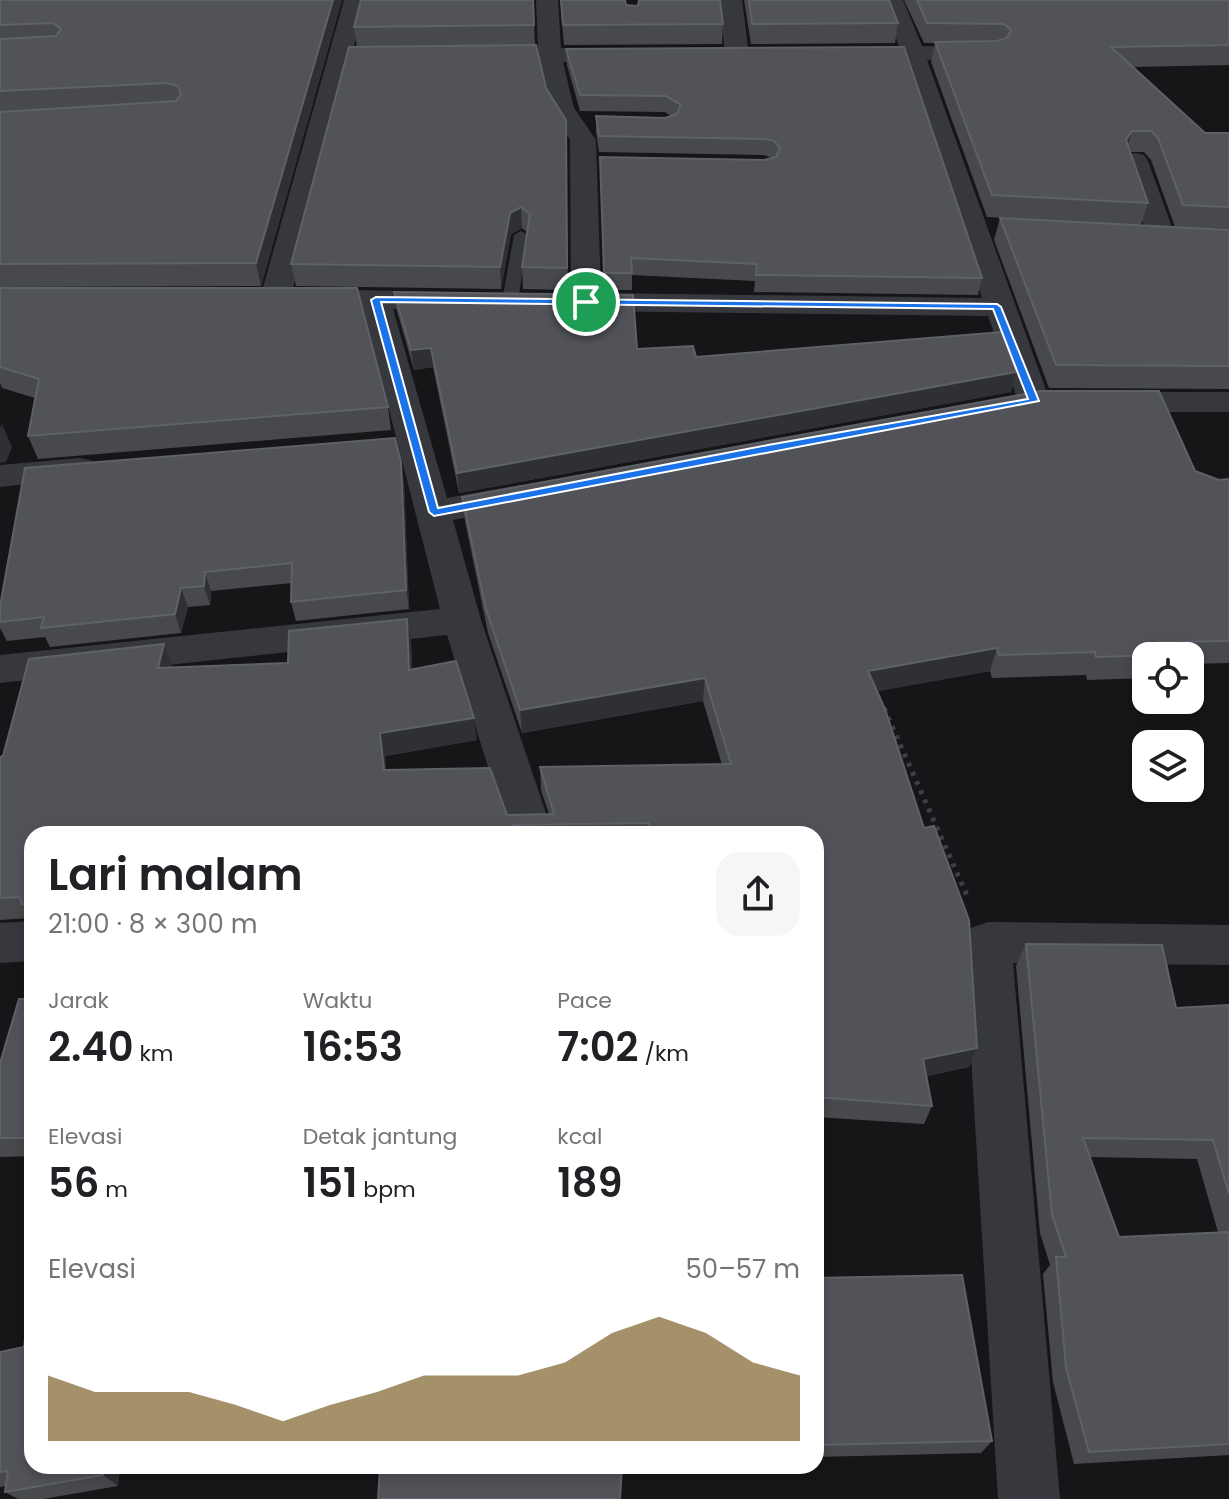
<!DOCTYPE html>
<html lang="id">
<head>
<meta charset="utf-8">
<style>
  :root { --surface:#fff; --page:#f6f6f6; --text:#202124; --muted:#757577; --accent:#7e622b }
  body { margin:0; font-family:Poppins,sans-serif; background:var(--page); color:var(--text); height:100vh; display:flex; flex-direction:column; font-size:30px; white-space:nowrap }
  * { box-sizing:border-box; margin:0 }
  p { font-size:26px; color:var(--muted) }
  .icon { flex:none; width:44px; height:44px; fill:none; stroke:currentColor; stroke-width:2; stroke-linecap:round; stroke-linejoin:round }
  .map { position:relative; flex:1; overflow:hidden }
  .sheet { position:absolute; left:24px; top:826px; width:800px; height:648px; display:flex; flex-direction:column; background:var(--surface); border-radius:24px; box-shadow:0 4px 12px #0003 }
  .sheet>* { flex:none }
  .tools { position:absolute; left:1132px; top:642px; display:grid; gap:16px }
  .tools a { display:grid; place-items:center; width:72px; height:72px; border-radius:16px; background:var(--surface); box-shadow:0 4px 12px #0003; font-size:40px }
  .pin { position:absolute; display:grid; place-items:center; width:68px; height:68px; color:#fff; margin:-34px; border:4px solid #fff; border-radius:50%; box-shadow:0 2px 8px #0007 }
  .round { display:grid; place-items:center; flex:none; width:84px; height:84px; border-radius:24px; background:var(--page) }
  .overview { display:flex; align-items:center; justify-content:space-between; height:136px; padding:0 24px }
  h1 { font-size:44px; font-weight:600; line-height:60px }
  .metrics { display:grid; grid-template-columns:repeat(3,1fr); gap:12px; height:136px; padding:8px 24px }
  .metrics div { display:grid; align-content:center }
  .metrics b { font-size:40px; font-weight:600 }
  .metrics small { font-size:22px; font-weight:400 }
  .metrics p { font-size:22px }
  .chart { height:224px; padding:16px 24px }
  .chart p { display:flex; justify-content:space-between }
  .chart svg { width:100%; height:144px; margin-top:8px; fill:var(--accent); opacity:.7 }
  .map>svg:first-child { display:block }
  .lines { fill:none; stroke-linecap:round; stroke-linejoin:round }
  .path { stroke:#3d3f44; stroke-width:5; stroke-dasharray:4 6; stroke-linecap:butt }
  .service { fill:#37383d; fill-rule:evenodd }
  .minor { fill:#37383d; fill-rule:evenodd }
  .wall { fill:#47494d; fill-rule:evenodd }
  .shaded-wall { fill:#2f3033 }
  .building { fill:#525359; stroke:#5f6168; stroke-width:2 }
  .route { fill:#1a73e8; stroke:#fff; stroke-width:2; fill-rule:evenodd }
</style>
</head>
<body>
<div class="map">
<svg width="1229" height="1499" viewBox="0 0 1229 1499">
  <rect width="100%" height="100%" fill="#161618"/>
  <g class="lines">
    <path class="path" d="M884,708l85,192"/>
    <path class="service" d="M521,231l7,4 -10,66 -8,5 -8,-5 12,-66z"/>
    <g class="minor">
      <path d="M344,0h22l-13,50 58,2 4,5 -4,5 -8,2h-53l-58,228 10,-3 149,3 11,3 4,6 -4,6 -11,3 -58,-1 54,189 73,-13 12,3 6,8 -6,8 -79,16 28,100 72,214h-44l-62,-199 -447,48v-28l440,-46 -77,-301 -72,-4 -3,-4 -2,4 -11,3 -11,-3 -4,-6z"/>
      <path d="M536,0h22l3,48h62l8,2 4,5 -4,5 -8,2h-60l11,46 22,32 5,153 381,5 -78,-238 -54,1 -8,-2 -4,-5 4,-5 57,-3 -18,-46h22l19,46 77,1 4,5 -4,5 -8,2 -64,1 123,341 -4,7 -12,3 -12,-3 -4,-7 -30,-85 -410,-5 -11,-3 -4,-6 8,-7 -1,-155 -20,-32 -11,-45h-57l-8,-2 -4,-5 4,-5 8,-2h56z"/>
      <path d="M720,0h22l7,55 -4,5h-16l-4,-5z"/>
      <path d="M1135,153l9,2 4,6 28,77 -4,6 -10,2 -10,-2 -4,-6 -26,-77 4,-6z"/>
      <path d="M1106,392h123v20h-123l-12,-3 -4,-7 4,-7z"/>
      <path d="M80,458l12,3 5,8 -5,8 -92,10v-22z"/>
      <path d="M32,921v40l-32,2v-40z"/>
      <path d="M988,922l241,3v40l-216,-2 47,536h-62l-34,-557 7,-14z"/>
    </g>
  </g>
  <g class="wall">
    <path d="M0,0h342l-81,286 -261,1z"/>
    <path d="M533,0l2,45 11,43 20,32 2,170 -45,-1 -1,-22 5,-35 -5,-4 -11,6 -10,55 -205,-3 -5,-22 66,-217 -3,-20z"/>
    <path d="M560,0h65l1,5 97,19 -1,20 -158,1z"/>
    <path d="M744,0h145l9,23 -3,20 -144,1z"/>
    <path d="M904,0h325v65l-96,2 72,66h24v96l-54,-2 -24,-67 -7,-8h-14l18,51 -7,22 -154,-8 -56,-155 4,-19h-11z"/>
    <path d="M904,47l78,231 -4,17 -224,-3 1,-11 -123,-6v15h-28l-4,-133 164,3 9,-2 -10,-3 -164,-3 -3,-20v-16l69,2 6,-2 -6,-4 -85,-1 -13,-46 -1,-16z"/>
    <path d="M1000,218l229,12v159l-180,-1 -55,-148z"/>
    <path d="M0,288l388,119 3,23 -353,29 -10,-23 7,-38 -33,-10 -2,-5z"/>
    <path d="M394,292l243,57 59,8 320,15 -5,20 -552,101 -26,-126 -19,3 -17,-59z"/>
    <path d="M1195,471l24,9 10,-1v184l-39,1v-8h-44v22l-59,2 -1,-5 -94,3 -2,-7 -113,20 100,357 -8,19 -43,9 6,30 -8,18 -108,-7v-283h-784v87l-2,-3 -30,2v-163l3,-1 170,-89 115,-4 119,-44 4,23 1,27 65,71 -92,16 1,14 121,45 42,-1 -8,-24 -1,-23 182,-2 -19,-64 -181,32 -34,-100 -23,-112 -3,-24z"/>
    <path d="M404,481l5,128 -113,12 -5,-19 1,-19 -81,8 -1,14 -22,2 -7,26 -131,14 -5,-10 -38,4 -7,-13v-22z"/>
    <path d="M1026,944l150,64 53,-3v450l-155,9 -21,-82 -10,-108 7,-9 -10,-32 -24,-267zM1090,1157l107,2 21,73 -99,5z"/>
    <path d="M32,999v157l-32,1v-94z"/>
    <path d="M816,1278l176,163 -11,12 -165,4z"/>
    <path d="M0,1352l32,114h88l-2,20 -75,13h-25l-13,-7 1,-6 -6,1z"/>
  </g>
  <g class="shaded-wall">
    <path d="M333,0h9l-81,286 -5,-23z"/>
    <path d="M1132,131l-6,21v-12z"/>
    <path d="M521,207l1,21 -11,6 -10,55 -1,-22 10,-54z"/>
    <path d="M431,348l2,19 -19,3 -3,-20z"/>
    <path d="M1016,372l-5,20 -552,101 -2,-20z"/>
    <path d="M2,424l10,23 -6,15 -6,1v-35z"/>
    <path d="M401,462l3,19 5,128 -3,-19z"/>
    <path d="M205,572l6,19 -1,14 -6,-19z"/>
    <path d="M181,588l7,19 -7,26 -6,-19z"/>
    <path d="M407,619l4,23 2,51 -4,-23z"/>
    <path d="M164,644l9,23 -15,1z"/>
    <path d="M997,648l-7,23 -127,23 5,-23z"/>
    <path d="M705,678l-2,23 -181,32 -2,-23z"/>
    <path d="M474,718l3,22 -92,16 3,36 -4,-22 -4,-37z"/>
    <path d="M977,1048l-8,19 -53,12 7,-20z"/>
    <path d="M104,1466h16l-2,20 -15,-11z"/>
  </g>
  <g class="building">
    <path d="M0,0h333l-77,263 -256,1v-152l176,-11 5,-7 -3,-8 -11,-3 -167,8v-52l56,-3 5,-7 -8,-6 -53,2z"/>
    <path d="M361,0h172l1,25 -180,2z"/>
    <path d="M561,0h64l1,5 12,1 1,-6h81l3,24 -160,1z"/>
    <path d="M749,0h140l9,23 -146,1z"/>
    <path d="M917,0h312v45l-118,2 94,86h24v74l-46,-2 -25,-67 -7,-7h-19l-6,9 22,63 -156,-8 -57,-153 62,-1 10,-3 4,-8 -7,-6 -77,-1z"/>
    <path d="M536,45l10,43 20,32 1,148 -45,-1 8,-53 -9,-7 -11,6 -10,54 -209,-3 58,-217z"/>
    <path d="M904,47l78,231 -226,-3 1,-11 -126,-6 1,15h-28l-4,-116 164,3 12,-3 4,-9 -6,-7 -10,-2 -165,-3 -3,-20 69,2 12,-4 4,-9 -15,-9 -86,-1 -14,-46z"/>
    <path d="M1000,218l229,12v136l-173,-1z"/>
    <path d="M0,288h357l31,119 -360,29 11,-57 -39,-12z"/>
    <path d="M394,292l239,3 4,54 56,-3 3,11 306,-25 14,40 -559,101 -26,-125 -20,2z"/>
    <path d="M1041,391h118l36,80 24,9 10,-1v162l-71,1 5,13 -67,2 -1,-5 -96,3 -2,-7 -129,23 17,38 39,119 10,-2 35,94 8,128 -54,11 9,47 -116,-9v-263h-168l1,-11 -136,2 -5,9h-476v70h-10l-3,-7 -19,1v-141l3,-1 26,-97 135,-15 -6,24 130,-5 1,-32 118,-12 2,51 47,-9 18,57 -94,15 4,37 106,-2 17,47 47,-1 -14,-47 191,-3 -26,-86 -185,32 -34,-101 -24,-112z"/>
    <path d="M395,438l6,24 5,128 -115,12 1,-39 -87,9 -1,14 -23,2 -6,26 -134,14 3,-11 -44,5v-16l25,-138z"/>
    <path d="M1026,944l136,1 14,63 53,-3v189l-16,-54 -130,-2 36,99 110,-5v212l-140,8 -23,-84 -10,-111h10l-14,-42z"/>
    <path d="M19,999h13v139h-32v-75z"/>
    <path d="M962,1275l30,166 -176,4v-167z"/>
    <path d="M32,1281v185h72l-1,9 -98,17 3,-21 -8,1v-120l24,-5z"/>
    <path d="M380,1466h242l-2,33h-242z"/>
  </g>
  <path class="route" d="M376,297l621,7 4,3 38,94 -605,115 -5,-4 -58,-212zM381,302l612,7 35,90 -260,46 -330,63z"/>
</svg>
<div class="tools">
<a><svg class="icon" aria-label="locate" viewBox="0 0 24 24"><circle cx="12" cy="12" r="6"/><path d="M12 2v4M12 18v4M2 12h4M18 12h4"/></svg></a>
<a><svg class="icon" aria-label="layers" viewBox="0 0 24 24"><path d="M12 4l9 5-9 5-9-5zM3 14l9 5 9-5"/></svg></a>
</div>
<div class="pin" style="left:586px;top:302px;background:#1e9e55"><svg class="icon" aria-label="arrive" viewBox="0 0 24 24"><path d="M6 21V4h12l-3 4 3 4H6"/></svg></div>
<section class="sheet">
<div class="overview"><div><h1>Lari malam</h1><p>21:00 · 8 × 300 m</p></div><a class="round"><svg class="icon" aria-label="share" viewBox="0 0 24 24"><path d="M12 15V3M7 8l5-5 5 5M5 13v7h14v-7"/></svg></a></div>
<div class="metrics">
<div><p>Jarak</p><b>2.40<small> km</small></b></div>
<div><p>Waktu</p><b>16:53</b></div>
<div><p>Pace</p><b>7:02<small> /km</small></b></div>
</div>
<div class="metrics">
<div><p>Elevasi</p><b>56<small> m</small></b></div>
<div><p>Detak jantung</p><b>151<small> bpm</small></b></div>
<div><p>kcal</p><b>189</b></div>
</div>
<div class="chart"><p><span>Elevasi</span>50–57 m</p>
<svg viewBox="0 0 160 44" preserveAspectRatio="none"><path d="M0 44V24L10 29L20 29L30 29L40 33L50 38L60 33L70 29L80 24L90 24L100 24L110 20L120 11L130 6L140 11L150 20L160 24V44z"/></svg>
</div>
</section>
</div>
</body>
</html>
